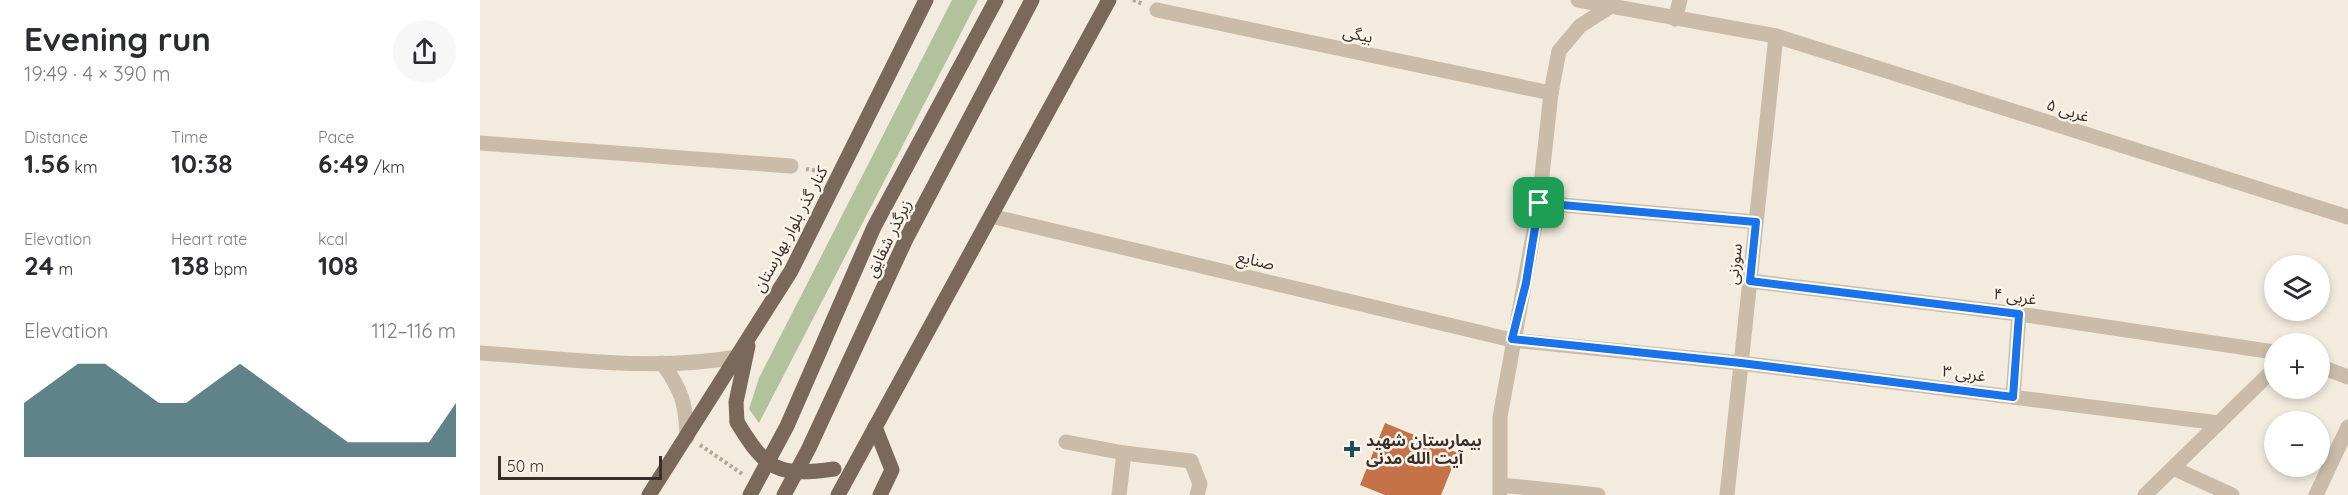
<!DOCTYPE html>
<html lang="en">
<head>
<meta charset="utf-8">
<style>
  :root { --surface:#fff; --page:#f7f7f7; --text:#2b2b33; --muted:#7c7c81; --accent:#1e505a }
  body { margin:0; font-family:Quicksand,"Noto Sans Arabic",sans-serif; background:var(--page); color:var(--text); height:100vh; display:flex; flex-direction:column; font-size:22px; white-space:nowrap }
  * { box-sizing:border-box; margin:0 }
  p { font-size:20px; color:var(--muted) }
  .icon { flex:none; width:33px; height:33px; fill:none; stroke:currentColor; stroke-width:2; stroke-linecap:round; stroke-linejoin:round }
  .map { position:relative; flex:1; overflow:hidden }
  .side { display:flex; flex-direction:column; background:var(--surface); width:480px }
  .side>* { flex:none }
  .buttons { position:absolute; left:1784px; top:255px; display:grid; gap:12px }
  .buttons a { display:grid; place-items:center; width:66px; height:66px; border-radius:50%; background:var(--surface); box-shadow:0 3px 9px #0003; font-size:30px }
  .scale { position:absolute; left:18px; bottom:15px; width:164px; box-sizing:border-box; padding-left:6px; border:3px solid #382f29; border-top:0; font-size:16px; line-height:21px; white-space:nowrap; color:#382f29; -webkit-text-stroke:4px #faf4ea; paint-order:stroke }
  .pin { position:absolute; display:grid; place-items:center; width:51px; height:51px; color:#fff; margin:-26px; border-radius:12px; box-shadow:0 3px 9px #0006 }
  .round { display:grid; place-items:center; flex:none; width:63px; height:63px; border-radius:32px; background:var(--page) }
  .head { display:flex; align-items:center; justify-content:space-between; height:102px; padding:0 24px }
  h1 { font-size:33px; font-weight:800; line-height:45px }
  .figures { display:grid; grid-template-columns:repeat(3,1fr); gap:9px; height:102px; padding:6px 24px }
  .figures div { display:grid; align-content:center }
  .figures b { font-size:26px; font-weight:800 }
  .figures small { font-size:16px; font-weight:400 }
  .figures p { font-size:16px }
  .chart { height:168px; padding:12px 24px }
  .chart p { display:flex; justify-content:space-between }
  .chart svg { width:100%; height:108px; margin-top:6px; fill:var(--accent); opacity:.7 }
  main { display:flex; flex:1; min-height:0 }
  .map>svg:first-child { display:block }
  .green { fill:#b2c29d }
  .building { fill:#c67248 }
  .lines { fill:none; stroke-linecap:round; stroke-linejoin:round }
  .path { stroke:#b7a693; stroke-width:4; stroke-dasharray:3 3; stroke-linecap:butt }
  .minor { stroke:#cbbca9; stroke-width:15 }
  .major { stroke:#7a685a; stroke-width:15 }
  .major-bridge { stroke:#7a685a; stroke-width:15 }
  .route-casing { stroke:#fff; stroke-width:12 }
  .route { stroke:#1a73e8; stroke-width:8 }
  .poi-dot { fill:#1e505a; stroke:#faf4ea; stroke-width:2 }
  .labels { text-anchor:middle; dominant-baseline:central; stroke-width:5; stroke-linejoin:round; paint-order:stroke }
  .street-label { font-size:16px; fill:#382f29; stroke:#faf4ea }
  .poi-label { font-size:16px; font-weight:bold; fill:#382f29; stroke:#faf4ea; text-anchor:start }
</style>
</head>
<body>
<main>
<section class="side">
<div class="head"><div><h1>Evening run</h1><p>19:49 · 4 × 390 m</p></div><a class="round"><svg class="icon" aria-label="share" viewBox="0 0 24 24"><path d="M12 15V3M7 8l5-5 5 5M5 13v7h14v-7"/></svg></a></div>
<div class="figures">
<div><p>Distance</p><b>1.56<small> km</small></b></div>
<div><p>Time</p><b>10:38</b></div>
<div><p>Pace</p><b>6:49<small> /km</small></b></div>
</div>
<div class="figures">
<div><p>Elevation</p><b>24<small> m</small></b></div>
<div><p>Heart rate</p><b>138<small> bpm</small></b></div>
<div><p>kcal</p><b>108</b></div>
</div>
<div class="chart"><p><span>Elevation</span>112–116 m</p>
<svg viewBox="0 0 160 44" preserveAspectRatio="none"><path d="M0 44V22L10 14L20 6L30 6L40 14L50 22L60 22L70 14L80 6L90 14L100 22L110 30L120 38L130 38L140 38L150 38L160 22V44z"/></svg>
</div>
</section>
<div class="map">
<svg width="1868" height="495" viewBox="0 0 1868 495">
  <rect width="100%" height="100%" fill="#f2ebde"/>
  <path class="green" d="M472,0h26l-219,423 -10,-14 10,-31z"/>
  <path class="building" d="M905,423l73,30 -17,42h-56l-25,-10z"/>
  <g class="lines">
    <g class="path">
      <path d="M653,0l10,4"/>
      <path d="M326,169l17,3"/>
      <path d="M220,445l44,30"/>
    </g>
    <g class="minor">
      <path d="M1098,0l198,36 572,181"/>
      <path d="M677,10l394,83"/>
      <path d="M1195,19l5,-19"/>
      <path d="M0,143l311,23"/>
      <path d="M1059,203l217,19"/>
      <path d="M511,216l521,124 229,23 478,60"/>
      <path d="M1270,281l269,33 255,38"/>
      <path d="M0,353c84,5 173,19 257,4"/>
      <path d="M182,363c20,27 24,41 25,74"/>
      <path d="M1839,366l29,11"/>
      <path d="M1533,397l6,-83"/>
      <path d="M586,442l58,11 67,8 9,23 -3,11"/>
      <path d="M1693,468l59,27"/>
      <path d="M1021,485l97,10"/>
      <path d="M639,495l5,-42"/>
      <path d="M1020,495v-78l39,-214 12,-110 8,-42 21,-25 31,-20"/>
      <path d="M1247,495l49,-459"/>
      <path d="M1665,495l129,-126"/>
      <path d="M1836,495l32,-68"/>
    </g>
    <g class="major">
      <path d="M257,422l-1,-20 12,-56"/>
      <path d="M395,427l17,43 -12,25"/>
      <path d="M169,495l142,-224 135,-271"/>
      <path d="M270,495l37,-69 87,-199 122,-227"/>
      <path d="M304,495l25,-47 97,-209 126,-239"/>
      <path d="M358,495l271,-495"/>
    </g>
    <path class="major-bridge" d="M257,422c29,48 41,55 97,47"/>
  </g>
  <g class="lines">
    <defs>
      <path id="route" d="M1059,203l217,19 -6,59 269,33 -6,83 -272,-34 -229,-24 14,-56z"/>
    </defs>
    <use href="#route" class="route-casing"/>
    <use href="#route" class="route"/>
  </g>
  <path class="poi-dot" d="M869 440h6v6h6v6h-6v6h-6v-6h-6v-6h6z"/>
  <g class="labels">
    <g class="street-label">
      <text transform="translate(878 34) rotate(12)">بیگی</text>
      <text transform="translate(1588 110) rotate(18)">غربی ۵</text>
      <text transform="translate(310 229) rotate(-62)">کنار گذر بلوار بهارستان</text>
      <text transform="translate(408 238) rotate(-64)">زیرگذر شقایق</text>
      <text transform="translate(776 260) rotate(13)">صنایع</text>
      <text transform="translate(1254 264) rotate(-84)">سوزنی</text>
      <text transform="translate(1535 296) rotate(8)">غربی ۴</text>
      <text transform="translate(1484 373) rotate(7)">غربی ۳</text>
    </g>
    <g class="poi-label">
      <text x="886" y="440">بیمارستان شهید<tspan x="886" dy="18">آیت الله مدنی</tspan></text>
    </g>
  </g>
</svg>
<div class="buttons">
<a><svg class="icon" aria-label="layers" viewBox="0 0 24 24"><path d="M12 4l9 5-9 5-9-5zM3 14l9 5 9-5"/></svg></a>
<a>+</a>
<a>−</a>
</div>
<div class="scale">50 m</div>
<div class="pin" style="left:1059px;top:203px;background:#1e9e55"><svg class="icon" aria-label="arrive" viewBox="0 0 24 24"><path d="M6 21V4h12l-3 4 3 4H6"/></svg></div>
</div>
</main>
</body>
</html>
